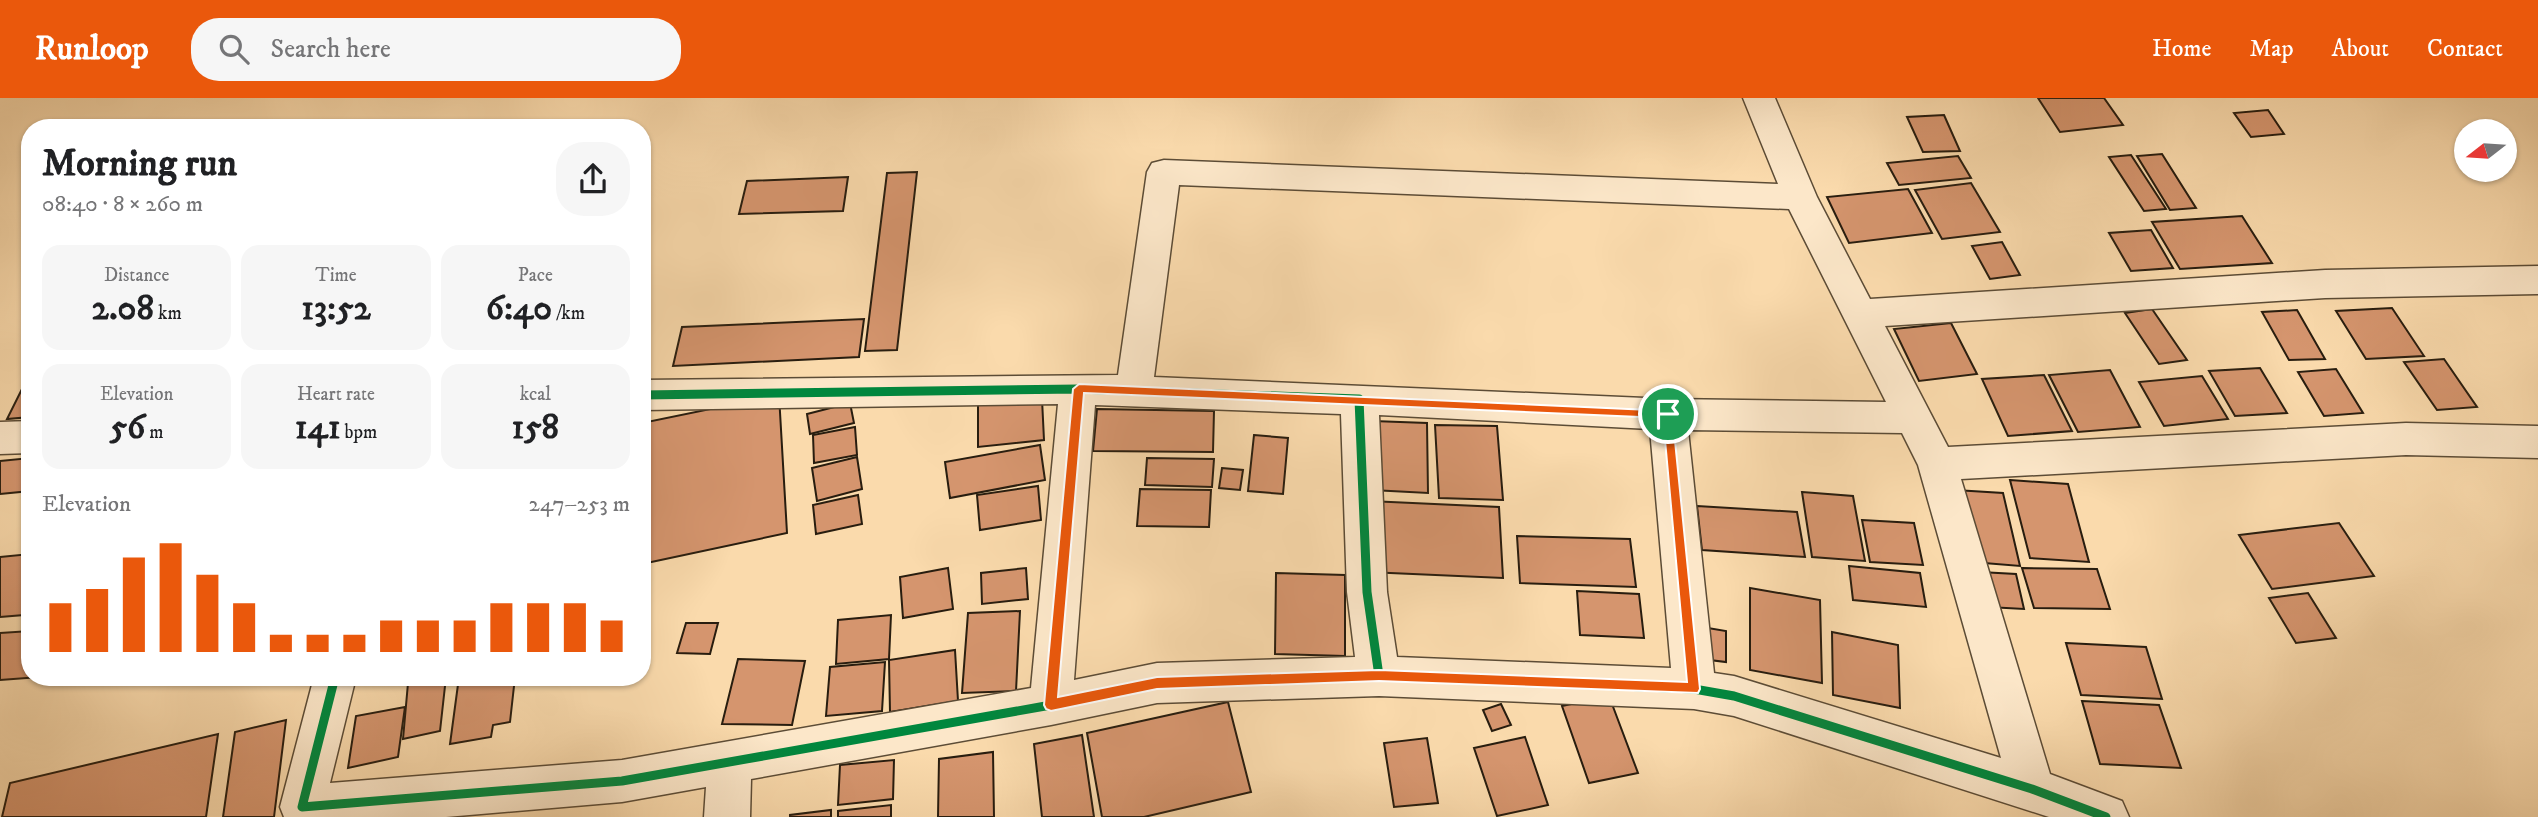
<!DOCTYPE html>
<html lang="en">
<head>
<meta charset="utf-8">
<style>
  :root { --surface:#fff; --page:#f6f6f6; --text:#202124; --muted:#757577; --accent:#ea580c }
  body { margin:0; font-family:"IM FELL DW Pica",serif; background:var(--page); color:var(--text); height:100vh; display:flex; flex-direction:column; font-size:26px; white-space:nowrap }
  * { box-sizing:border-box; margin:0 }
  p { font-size:23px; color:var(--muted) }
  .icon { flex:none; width:38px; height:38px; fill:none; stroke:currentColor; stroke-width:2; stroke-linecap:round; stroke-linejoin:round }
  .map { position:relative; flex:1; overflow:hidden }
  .drawer { position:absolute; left:21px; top:21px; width:630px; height:567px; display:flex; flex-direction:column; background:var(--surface); border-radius:28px; box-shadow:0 2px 5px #0004 }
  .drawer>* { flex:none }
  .needle { width:46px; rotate:253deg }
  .controls { position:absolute; left:2454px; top:21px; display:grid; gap:14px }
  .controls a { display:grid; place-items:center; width:63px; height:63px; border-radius:50%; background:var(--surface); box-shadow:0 2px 5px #0004; font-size:35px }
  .pin { position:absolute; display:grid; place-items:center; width:60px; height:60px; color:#fff; margin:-30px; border:4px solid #fff; border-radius:50%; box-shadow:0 2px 7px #0007 }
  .round { display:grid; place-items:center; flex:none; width:74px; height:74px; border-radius:28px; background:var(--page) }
  .summary { display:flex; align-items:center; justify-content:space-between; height:119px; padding:0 21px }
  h1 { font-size:38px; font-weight:700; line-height:52px }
  .metrics { display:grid; grid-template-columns:repeat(3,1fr); gap:10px; height:119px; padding:7px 21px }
  .metrics div { display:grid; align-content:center; border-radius:18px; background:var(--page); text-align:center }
  .metrics b { font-size:35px; font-weight:700 }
  .metrics small { font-size:19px; font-weight:400 }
  .metrics p { font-size:19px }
  .chart { height:196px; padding:14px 21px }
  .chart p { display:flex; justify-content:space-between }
  .chart svg { width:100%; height:126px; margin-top:7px; stroke:var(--accent); stroke-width:6 }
  header { display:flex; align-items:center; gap:42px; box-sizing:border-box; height:98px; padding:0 35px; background:var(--accent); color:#fff }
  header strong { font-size:33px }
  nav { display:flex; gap:38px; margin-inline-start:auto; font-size:24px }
  .search { width:490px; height:63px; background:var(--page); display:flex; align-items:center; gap:18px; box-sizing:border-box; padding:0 24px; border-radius:28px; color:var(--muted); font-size:26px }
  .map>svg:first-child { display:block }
  .building { fill:#d5956e; stroke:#281d0f; stroke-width:2 }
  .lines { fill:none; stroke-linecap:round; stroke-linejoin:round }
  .minor-casing { stroke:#5c4c36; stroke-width:3 }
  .minor { fill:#fce7c9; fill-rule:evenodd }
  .cycleway-casing { stroke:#fce7c9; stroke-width:13 }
  .cycleway { stroke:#00873e; stroke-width:9 }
  .route { fill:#ea580c; stroke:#fff; stroke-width:2; fill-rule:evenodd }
</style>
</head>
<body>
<header>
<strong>Runloop</strong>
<div class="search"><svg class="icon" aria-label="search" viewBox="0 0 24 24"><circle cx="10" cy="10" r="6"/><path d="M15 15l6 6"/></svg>Search here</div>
<nav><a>Home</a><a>Map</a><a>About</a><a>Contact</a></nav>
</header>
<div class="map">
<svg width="2538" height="719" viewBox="0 0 2538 719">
  <rect width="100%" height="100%" fill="#fadaac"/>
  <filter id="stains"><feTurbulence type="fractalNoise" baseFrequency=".00286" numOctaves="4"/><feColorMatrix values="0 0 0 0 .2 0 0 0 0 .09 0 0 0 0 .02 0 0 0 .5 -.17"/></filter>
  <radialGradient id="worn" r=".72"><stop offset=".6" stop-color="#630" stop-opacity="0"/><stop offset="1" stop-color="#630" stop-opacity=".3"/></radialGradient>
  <g class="building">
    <path d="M2038,0h66l19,27 -63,7z"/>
    <path d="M2268,12l16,24 -33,3 -17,-24z"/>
    <path d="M1944,17l16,36 -37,1 -16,-35z"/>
    <path d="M2162,56l34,54 -26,2 -33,-54z"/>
    <path d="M2131,57l35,54 -22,2 -35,-54z"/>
    <path d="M1958,58l13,22 -72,7 -12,-22z"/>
    <path d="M917,74l-20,178 -32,1 22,-178z"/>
    <path d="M848,79l-5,34 -104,3 8,-33z"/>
    <path d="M1971,85l29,49 -58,7 -27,-49z"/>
    <path d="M1908,91l24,44 -83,10 -22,-46z"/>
    <path d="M2242,118l30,47 -92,6 -28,-47z"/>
    <path d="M2151,132l22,38 -42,3 -22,-38z"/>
    <path d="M2002,144l18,33 -30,4 -18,-33z"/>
    <path d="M2392,210l32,48 -58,3 -30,-48z"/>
    <path d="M2152,211l35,51 -28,4 -34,-51z"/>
    <path d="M2297,212l28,49 -36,1 -27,-48z"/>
    <path d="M864,221l-5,38 -186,9 9,-39z"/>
    <path d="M1951,225l26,51 -58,7 -25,-52z"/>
    <path d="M2444,261l33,48 -40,3 -33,-48z"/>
    <path d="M2260,270l27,45 -52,3 -26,-45z"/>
    <path d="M2336,271l27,44 -39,3 -26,-44z"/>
    <path d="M2110,272l30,57 -62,5 -29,-57z"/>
    <path d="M30,275v44l-23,2z"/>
    <path d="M2044,277l28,56 -64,5 -26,-57z"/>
    <path d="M2202,278l26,43 -64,7 -25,-44z"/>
    <path d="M779,297l8,138 -145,31v-141z"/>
    <path d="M1042,301l2,41 -66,7v-42z"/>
    <path d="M850,305l4,20 -44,11 -3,-20z"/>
    <path d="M1097,311l117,2 -1,41 -120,-1z"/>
    <path d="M1373,323l54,2 1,70 -56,-3z"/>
    <path d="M1435,327l62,1 6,74 -64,-2z"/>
    <path d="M855,329l2,28 -43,8 -1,-28z"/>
    <path d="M1254,337l34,3 -5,56 -35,-3z"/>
    <path d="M1040,347l5,35 -95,18 -5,-36z"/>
    <path d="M857,359l5,32 -45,12 -5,-33z"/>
    <path d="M30,360v33l-30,3v-33z"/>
    <path d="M1147,360l67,1 -2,28 -67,-2z"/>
    <path d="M1222,370l21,2 -3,20 -21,-2z"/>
    <path d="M2010,382l58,4 21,78 -59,-4z"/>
    <path d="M1038,388l3,34 -61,10 -3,-35z"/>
    <path d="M1140,391l71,1 -2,37 -72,-1z"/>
    <path d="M1955,392l48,3 17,73 -48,-4z"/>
    <path d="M1802,394l51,4 12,65 -53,-4z"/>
    <path d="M858,397l4,29 -46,10 -3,-29z"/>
    <path d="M1369,403l130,6 4,71 -135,-6z"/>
    <path d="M1697,408l100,6 8,45 -103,-7z"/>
    <path d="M1862,422l52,3 9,42 -53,-3z"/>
    <path d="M2339,425l35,53 -102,13 -33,-54z"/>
    <path d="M1517,438l113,3 6,48 -116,-4z"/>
    <path d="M30,456v47l-6,14 -24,2v-60z"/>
    <path d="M1849,468l71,7 6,34 -73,-7z"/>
    <path d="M948,470l5,41 -50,9 -3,-41z"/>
    <path d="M1026,470l2,31 -46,5 -1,-31z"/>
    <path d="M2022,470l75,1 13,40 -76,-1z"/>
    <path d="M1980,474l36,2 8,35 -36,-2z"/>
    <path d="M1276,475l69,2v81l-70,-2z"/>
    <path d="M1750,490l70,12 2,83 -72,-13z"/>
    <path d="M1577,493l62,3 5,44 -64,-3z"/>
    <path d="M2308,495l28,45 -40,5 -27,-45z"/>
    <path d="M1020,513l-4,80 -54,2 6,-80z"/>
    <path d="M891,517l-2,44 -53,5 2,-44z"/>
    <path d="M686,525h32l-8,31 -33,-1z"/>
    <path d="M1702,529l24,4v31l-24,-3z"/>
    <path d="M30,533v46h10l-40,3v-47z"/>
    <path d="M1832,534l66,13 2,63 -67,-13z"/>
    <path d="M2066,545l80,4 16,52 -81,-4z"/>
    <path d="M955,552l3,51 -68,11 -1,-52z"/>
    <path d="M738,561l67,2 -13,64 -70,-1z"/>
    <path d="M885,564l-3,49 -56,5 4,-49z"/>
    <path d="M439,579h7l-6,54 -37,8 5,-56z"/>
    <path d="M459,579h56l-5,45 -17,3 -2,12 -41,7z"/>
    <path d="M1609,598l29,77 -49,10 -27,-77z"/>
    <path d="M2082,603l77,4 22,63 -81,-4z"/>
    <path d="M1228,604l23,90 -107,25h-42l-15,-84z"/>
    <path d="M1501,606l10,21 -19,6 -9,-21z"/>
    <path d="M405,609l-7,50 -50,11 8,-52z"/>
    <path d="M286,622l-12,97h-51l12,-85z"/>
    <path d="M218,636l-12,83h-204l8,-34z"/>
    <path d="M1082,637l12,82h-52l-8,-73z"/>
    <path d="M1525,639l23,68 -51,11 -23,-68z"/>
    <path d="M1427,640l11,65 -44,4 -10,-64z"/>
    <path d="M993,654l1,65h-56l1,-58z"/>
    <path d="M894,662l-1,39 -55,6 2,-40z"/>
    <path d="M891,707v12h-53v-6z"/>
    <path d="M831,712v7h-41v-2z"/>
  </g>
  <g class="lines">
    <defs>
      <g id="minor">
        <path d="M1743,0h32l42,99 53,102 455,-29 213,-4v28l-213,4 -440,28 63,121 458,-24 132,3v32l-132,-3 -445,24 89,295 72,27 7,16h-80l-315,-101 -40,-7 -315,-13 -222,7 -106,22 -300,54 -1,38h-46l2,-30 -84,15 -176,15h-162l-4,-10 34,-130h42l-26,106 292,-23 409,-72 27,-284 -416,6v-30l476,-5 29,-203 5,-9 12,-3 614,24zM1179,87l610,24 97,193 -218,-3 -514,-22zM1095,307l246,9 6,178 8,65 -198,6 -83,17zM1379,317l271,14 21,239 -274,-11 -10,-65zM1688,332l214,3 16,32 83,293 -267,-82 -20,-3z"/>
        <path d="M30,323v32l-30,1v-32z"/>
      </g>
    </defs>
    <use href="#minor" class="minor-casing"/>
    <use href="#minor" class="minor"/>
    <defs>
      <g id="cycleway">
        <path d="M642,297l436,-6 281,10 8,193 12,84 315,13 40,7 298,93 74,28"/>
        <path d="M335,579l-33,130 320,-26 429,-76 106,-22 222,-7"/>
      </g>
    </defs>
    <use href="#cycleway" class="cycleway-casing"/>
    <use href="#cycleway" class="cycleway"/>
  </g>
  <path class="route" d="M1079,286l593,27 28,278 -2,4 -319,-12 -222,8 -106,22 -5,-2 -2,-4 29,-316zM1084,295l579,25 24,264 -308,-12 -222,7 -99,20z"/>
  <rect width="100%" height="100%" filter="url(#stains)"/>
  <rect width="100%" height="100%" fill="url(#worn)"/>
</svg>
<div class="controls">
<a><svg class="needle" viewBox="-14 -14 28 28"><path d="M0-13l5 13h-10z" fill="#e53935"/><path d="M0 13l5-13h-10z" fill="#757577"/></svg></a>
</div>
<div class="pin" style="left:1668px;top:316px;background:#1e9e55"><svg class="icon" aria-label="arrive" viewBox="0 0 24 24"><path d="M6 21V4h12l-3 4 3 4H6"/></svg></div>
<section class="drawer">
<div class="summary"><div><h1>Morning run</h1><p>08:40 · 8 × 260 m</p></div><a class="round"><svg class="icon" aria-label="share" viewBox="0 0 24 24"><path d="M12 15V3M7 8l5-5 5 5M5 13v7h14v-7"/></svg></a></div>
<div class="metrics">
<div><p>Distance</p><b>2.08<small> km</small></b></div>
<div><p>Time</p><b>13:52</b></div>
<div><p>Pace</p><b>6:40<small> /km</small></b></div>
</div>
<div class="metrics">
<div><p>Elevation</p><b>56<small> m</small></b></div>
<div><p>Heart rate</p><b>141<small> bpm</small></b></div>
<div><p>kcal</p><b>158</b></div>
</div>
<div class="chart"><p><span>Elevation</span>247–253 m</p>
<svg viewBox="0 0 160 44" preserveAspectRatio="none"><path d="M5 44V27M15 44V22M25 44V11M35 44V6M45 44V17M55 44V27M65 44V38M75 44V38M85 44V38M95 44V33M105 44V33M115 44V33M125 44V27M135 44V27M145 44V27M155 44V33"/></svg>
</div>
</section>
</div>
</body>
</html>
